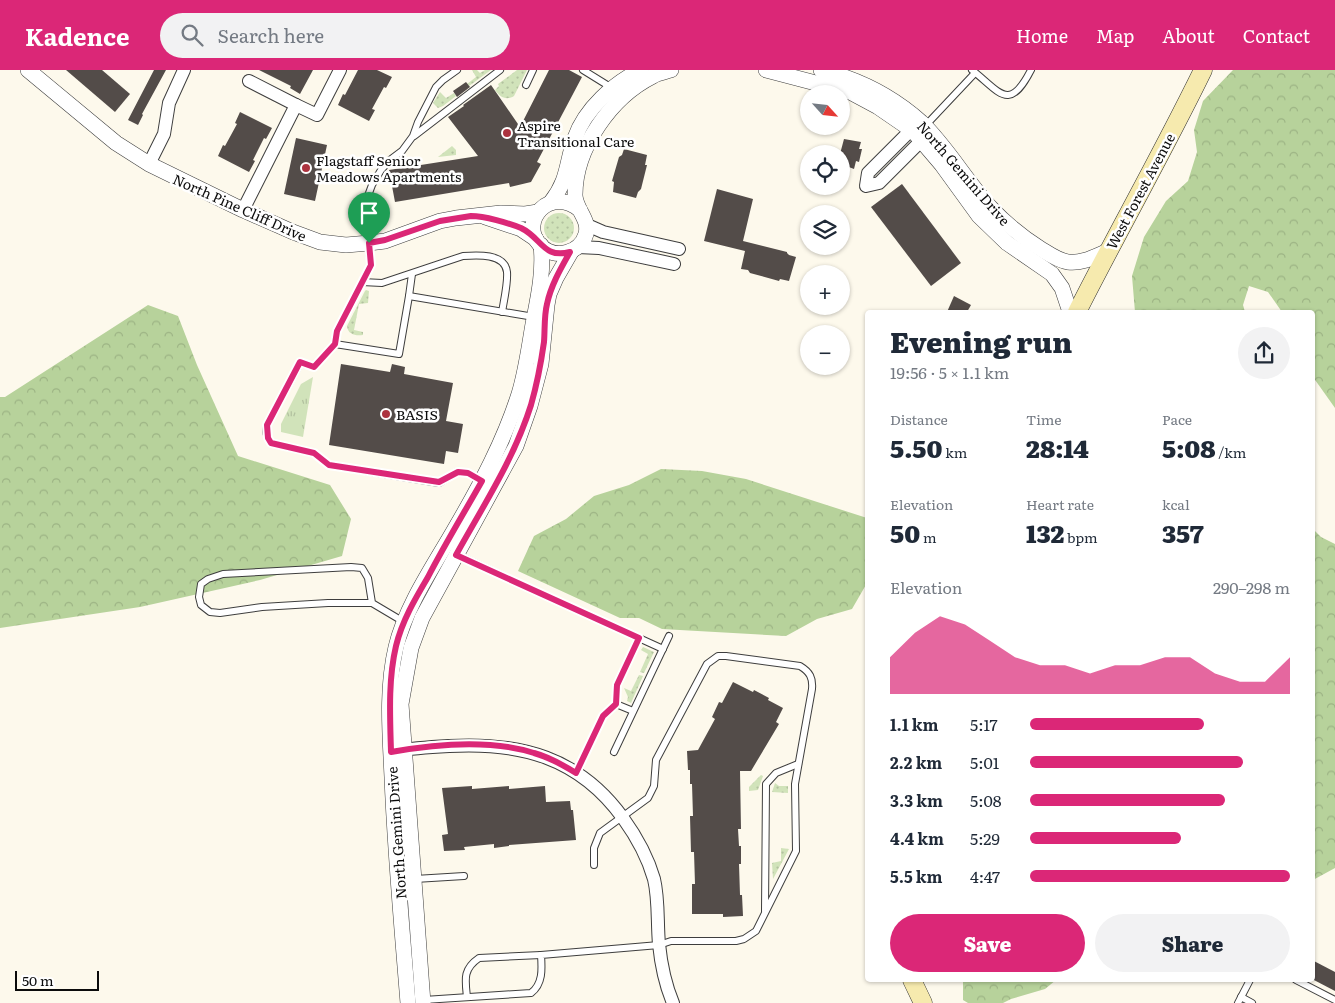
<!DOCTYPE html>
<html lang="en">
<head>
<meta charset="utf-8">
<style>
  :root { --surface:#fff; --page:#f2f2f3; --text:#1f2937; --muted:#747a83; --accent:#db2777 }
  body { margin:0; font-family:Literata,serif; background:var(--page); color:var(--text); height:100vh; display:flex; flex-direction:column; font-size:19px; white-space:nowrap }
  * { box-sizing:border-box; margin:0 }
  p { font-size:16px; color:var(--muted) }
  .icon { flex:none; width:28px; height:28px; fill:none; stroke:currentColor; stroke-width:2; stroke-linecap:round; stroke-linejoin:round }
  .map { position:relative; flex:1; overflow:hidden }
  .details { position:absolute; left:865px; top:240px; width:450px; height:672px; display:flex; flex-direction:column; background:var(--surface); border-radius:5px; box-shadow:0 1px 4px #0004 }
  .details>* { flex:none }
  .needle { width:32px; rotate:117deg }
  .fabs { position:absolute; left:800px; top:15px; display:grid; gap:10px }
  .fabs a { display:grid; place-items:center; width:50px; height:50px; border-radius:50%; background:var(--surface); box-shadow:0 1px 4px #0004; font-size:25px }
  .scale { position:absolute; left:15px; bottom:12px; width:84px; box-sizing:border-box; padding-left:5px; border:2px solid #0b0b0b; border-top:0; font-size:14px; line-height:18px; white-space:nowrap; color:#0b0b0b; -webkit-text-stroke:4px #fff; paint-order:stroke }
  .pin { position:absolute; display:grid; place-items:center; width:42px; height:42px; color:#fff; margin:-51px -21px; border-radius:50% 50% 50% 0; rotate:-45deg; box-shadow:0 0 5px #0007 }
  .pin .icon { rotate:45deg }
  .round { display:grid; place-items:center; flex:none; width:52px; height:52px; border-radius:26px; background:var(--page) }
  .head { display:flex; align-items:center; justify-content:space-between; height:85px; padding:0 25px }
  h1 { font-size:28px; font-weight:800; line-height:38px }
  .metrics { display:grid; grid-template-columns:repeat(3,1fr); gap:8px; height:85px; padding:5px 25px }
  .metrics div { display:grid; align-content:center }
  .metrics b { font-size:25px; font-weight:800 }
  .metrics small { font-size:14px; font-weight:400 }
  .metrics p { font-size:14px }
  .chart { height:140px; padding:10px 25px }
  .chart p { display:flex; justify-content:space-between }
  .chart svg { width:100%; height:90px; margin-top:5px; fill:var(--accent); opacity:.7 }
  .primary-button { display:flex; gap:10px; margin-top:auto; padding:10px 25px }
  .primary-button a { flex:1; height:58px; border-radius:30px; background:var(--accent); color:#fff; font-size:20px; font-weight:800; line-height:58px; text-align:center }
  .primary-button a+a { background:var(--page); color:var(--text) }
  ul { padding:0 25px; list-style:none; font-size:16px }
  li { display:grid; grid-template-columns:80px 60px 1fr; align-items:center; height:38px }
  li i { height:12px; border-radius:6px; background:var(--accent) }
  header { display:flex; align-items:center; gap:30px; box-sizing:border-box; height:70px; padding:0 25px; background:var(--accent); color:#fff }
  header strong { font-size:24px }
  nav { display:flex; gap:28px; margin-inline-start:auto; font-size:18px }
  .search { width:350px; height:45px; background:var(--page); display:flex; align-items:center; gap:12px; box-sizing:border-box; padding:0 18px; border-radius:28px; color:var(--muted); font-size:19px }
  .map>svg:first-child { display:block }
  .grass { fill:url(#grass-dots) }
  .forest { fill:url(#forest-crowns) }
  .park { fill:url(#park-tufts) }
  .building { fill:#534c49 }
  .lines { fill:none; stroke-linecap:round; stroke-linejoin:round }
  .service-casing { stroke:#3e3e3e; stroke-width:8 }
  .minor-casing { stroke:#3e3e3e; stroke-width:14 }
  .tertiary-casing { stroke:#3e3e3e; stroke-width:16 }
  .secondary-casing { stroke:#2d2d2d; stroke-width:19 }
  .service { stroke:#fff; stroke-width:6 }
  .minor { stroke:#fff; stroke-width:12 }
  .tertiary { stroke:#fff; stroke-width:15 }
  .secondary { stroke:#f6eaae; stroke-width:18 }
  .route-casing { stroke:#fff; stroke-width:10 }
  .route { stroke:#db2777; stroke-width:6 }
  .poi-dot { fill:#ac333f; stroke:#fff; stroke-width:2 }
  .labels { text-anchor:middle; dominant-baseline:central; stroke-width:5; stroke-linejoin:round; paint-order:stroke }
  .poi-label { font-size:14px; fill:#0b0b0b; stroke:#fff; text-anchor:start }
  .street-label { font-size:14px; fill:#0b0b0b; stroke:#fff }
</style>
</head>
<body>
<header>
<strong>Kadence</strong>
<div class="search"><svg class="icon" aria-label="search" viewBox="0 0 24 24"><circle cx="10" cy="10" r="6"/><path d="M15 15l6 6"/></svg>Search here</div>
<nav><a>Home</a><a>Map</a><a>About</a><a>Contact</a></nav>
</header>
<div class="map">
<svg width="1335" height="933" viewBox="0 0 1335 933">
  <defs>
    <pattern id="grass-dots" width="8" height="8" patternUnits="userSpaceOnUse" patternTransform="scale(1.25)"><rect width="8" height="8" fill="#d1e3ba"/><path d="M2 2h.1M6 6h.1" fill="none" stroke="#b2c19f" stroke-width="1.8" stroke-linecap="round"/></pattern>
    <pattern id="forest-crowns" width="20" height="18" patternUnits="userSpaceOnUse" patternTransform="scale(1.25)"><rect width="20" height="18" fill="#b7d29b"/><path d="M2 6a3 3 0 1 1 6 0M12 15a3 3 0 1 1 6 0" fill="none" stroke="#9cb384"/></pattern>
    <pattern id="park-tufts" width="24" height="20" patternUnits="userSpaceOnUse" patternTransform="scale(1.25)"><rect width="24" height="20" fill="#d1e3ba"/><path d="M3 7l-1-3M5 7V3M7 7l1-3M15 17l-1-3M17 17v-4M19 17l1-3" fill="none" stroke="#b2c19f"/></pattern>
  </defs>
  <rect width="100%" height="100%" fill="#fdf9ec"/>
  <g class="grass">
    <path d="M472,0h5l3,3 5,-3h6l-22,16 -2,-2 9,-7z"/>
    <path d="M517,0h10l-13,26c-8,5 -14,1 -19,-6l4,-4 -1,-2z"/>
    <path d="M440,22l6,6 8,-5 2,3 -13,10 -5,2 -5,-5z"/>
    <path d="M452,76l4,4v5l-18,2z"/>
    <circle cx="559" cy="158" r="15"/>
    <path d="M366,220l3,1 -1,12 -9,1 -5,26 9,2v3c-7,1 -15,0 -16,-9l18,-35z"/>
    <path d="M643,577l11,5 -10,21 -4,-1 8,-18 -7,-4z"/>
    <path d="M639,605l4,1 -12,27 -4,-2 1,-4 -4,-9 7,3z"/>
    <path d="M761,705l2,1 -5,14 -9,1v-4z"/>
    <path d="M775,713l4,3h9v7l-16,-1z"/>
    <path d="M781,778l8,1 -16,30 -1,-16 9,-2z"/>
  </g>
  <g class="forest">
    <path d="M1233,0h102v338l-22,-31 -1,-65h-30l-14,-20 -19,-6 -6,19 2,7h-110l-3,-36 12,-39 22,-36 22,-20 9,-29 -3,-22 9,-29z"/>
    <path d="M148,235l30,11 19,49 41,91 92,29 21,34 -9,37 -82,24 -120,27 -140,21v-231h5z"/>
    <path d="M661,399l41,2 44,8 121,39v65l-15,26 -35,10 -31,17 -124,-7 -23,-11h-19l-102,-47 16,-35 32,-17 28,-23 35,-11z"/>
    <path d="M1312,458l9,9 14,7v324l-22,12z"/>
    <path d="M963,910h93l-11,9 -34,10 -8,4h-35l-5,-3z"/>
  </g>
  <path class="park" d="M313,307l-10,60 -22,-5v-8l20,-40z"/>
  <g class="building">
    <path d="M66,0h36l28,24 -15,18z"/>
    <path d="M154,0h12l-24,44 1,1 -5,10 -10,-5z"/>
    <path d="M259,0h54l-13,24 -10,-6 1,-2z"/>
    <path d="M358,0h19l15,7 -6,11 -2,-1 -12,22 3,1 -6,11 -31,-16 5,-11 2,1z"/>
    <path d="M549,0h20l13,7 -45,85 4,2 -10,18 -21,5 -1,-4 -114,19 -6,-32 89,-14 -30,-39 16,-11 -1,-1 28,-20 29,42z"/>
    <path d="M466,12l4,5 -13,10 -4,-6z"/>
    <path d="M240,42l32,16 -6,11 -2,-1 -11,22 2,1 -6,11 -31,-16 5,-11 2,1 12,-22 -2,-1z"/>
    <path d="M296,68l31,7 -12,56 -31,-7z"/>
    <path d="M844,69l17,3 -2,7h3l-3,13 -3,-1 -2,8 -13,-5 -1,-10z"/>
    <path d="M624,79l23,6 -2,10h2l-6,24 -3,3 -2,6 -23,-6 1,-10 -2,-1 7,-24 3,-2z"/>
    <path d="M902,114l59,79 -30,23 -60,-79z"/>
    <path d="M717,119l36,10 -10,42 44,11v1l2,2 7,2 -7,24 -9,-2 -1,2 -29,-8 -2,-3 -7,-1 4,-18 -41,-10z"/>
    <path d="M954,226l17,9 -4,7h-20z"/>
    <path d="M341,294l49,8 2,-8 13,3 -1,7 49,9 -7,38 17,3 -5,29 -12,-2 -2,13 -115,-19z"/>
    <path d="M733,612l20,10 1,-2 15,8 -1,2 15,8 -7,14 3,2 -28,47h-11l1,58h-3l1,17h2v18h-2l1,31h2l1,21 -20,1v-3h-31v-30h3l-1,-32h-3l-1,-36h3l-1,-32h-2v-14h-2l-1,-19 11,-1 17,-31 -3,-2 7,-15 3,1z"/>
    <path d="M472,716v3l37,-3v3l36,-3 1,16 24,-1 1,9h2l3,30 -67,5v1l-15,2v-4l-30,3 1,3 -21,1 -2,-16 6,-1 -6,-46z"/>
    <path d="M1312,890l23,12v19l-23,-12z"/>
  </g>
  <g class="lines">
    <defs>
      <g id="service">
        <path d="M457,0l-14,10 -7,7 -18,35 -5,14 -11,15 -12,9 -9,10 -9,15 -6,16 -1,15 6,49 -34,66 -2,13 -21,23 -14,-4 -33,62c-1,7 -1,12 4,18l43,10 15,12 110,18 18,-11 11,1 13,7"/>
        <path d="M583,0l29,18"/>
        <path d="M972,0c28,22 37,43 59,0"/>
        <path d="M526,15l7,-15"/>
        <path d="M926,55l49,-52"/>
        <path d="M414,66l86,-66"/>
        <path d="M362,212l20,1 81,-27c14,-1 42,-3 44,16 1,11 -3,28 -5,40"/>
        <path d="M409,226l3,-22"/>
        <path d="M335,274l64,10 10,-58 125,21"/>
        <path d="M457,485l206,94"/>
        <path d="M372,533l-4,-25 -6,-10 -11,-1 -128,7 -15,5 -7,5 -2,13 2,8 9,7 10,1 42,-6 66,-4h44l32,19"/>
        <path d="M616,634l17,7"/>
        <path d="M614,682l55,-116"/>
        <path d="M576,703l27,-57 13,-12 1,-19 22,-47"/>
        <path d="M415,809l49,-3"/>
        <path d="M765,841l1,-127 10,-11 22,-9"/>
        <path d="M1296,910l39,20"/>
        <path d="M467,927c-2,-18 -4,-28 12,-39l62,-3"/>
        <path d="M1241,927l11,6"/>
        <path d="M424,930l107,-7c12,-9 11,-24 10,-38l118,-10 12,-4h65l8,-2 12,-8 40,-80 -1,-67 17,-95c1,-11 -2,-17 -12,-23l-74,-10h-8l-11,8 -51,96 -2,26 -6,12 -48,35 -6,15v17"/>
        <path d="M1238,933l12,-23"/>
      </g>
      <g id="minor">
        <path d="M249,11l47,24"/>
        <path d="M918,53l-50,50 -2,13 13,-3 48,-48"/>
        <path d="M149,94l15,-30 5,-31 15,-33"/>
        <path d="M243,140l53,-105 21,10 23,-45"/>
        <path d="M587,155l16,7 76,17"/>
        <path d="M578,177l21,1 75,16"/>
        <path d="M396,681c17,-3 35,-4 53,-5 71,-4 130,11 174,72 13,18 25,40 31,61 5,21 3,43 5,65 2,20 6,40 14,59"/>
      </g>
      <g id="tertiary">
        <path d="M28,0l88,73 33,21 94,46 50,22 27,10 26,3 23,-2 16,-2 55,-20 16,-3 45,-5 24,1 13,-2"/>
        <path d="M766,0l84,22 28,15 35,24 29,34 37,51 28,27 45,31 10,14 8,24"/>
        <path d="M821,0c37,9 72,27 100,52 27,26 45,59 70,86 15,16 31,29 50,41 8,5 18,12 27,13 14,2 28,-6 40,-11"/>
        <path d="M551,132c18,-23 15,-39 24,-64 10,-29 39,-55 66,-68"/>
        <path d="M580,140c-29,-25 -62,11 -40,35 14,15 40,9 46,-11 4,-15 -11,-25 -11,-39 0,-47 36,-98 78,-119 5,-3 12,-4 18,-6"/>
        <path d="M485,147l36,12 15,10"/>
        <path d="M408,933c-6,-75 -13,-150 -16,-226 -2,-43 -6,-88 4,-130 10,-42 39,-83 60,-120 25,-43 48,-86 63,-133 7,-23 10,-47 14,-70 5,-26 11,-52 8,-79"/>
        <path d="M423,933l-22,-299 10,-56 11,-30 94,-172 14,-40 11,-42 6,-59 2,-11 7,-16 15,-26"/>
      </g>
      <g id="secondary">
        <path d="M1077,242c41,-81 86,-160 126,-242"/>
        <path d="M912,910l11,23"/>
      </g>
    </defs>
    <use href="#service" class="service-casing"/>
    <use href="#minor" class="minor-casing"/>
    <use href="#tertiary" class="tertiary-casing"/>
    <use href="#secondary" class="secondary-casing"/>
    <use href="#service" class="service"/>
    <use href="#minor" class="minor"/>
    <use href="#tertiary" class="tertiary"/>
    <use href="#secondary" class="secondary"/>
  </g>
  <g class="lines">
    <defs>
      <path id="route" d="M471,146c14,0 37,7 50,12 21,10 22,31 49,24 -9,16 -19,33 -23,52 -3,12 -2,25 -3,38 -3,21 -7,42 -13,63 -17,54 -48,101 -75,150l183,83 -22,47 -1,19 -13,12 -27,57c-13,-8 -27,-16 -42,-20 -44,-14 -99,-9 -143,-1 -1,-36 -3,-72 5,-106 6,-25 19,-47 32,-69 17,-33 36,-64 54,-96l-14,-8 -10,-1 -19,10 -110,-17 -15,-12 -43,-10 -3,-5 -1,-13 33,-63 14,5 21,-23 2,-13 34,-66 -2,-22 16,-3 55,-19z"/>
    </defs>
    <use href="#route" class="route-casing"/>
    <use href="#route" class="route"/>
  </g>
  <g class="poi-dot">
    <circle cx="507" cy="63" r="5"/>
    <circle cx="306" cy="98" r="5"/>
    <circle cx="386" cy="344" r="5"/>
  </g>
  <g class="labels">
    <g class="poi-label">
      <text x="517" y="55">Aspire<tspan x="517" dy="16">Transitional Care</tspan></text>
      <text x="316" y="90">Flagstaff Senior<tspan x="316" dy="16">Meadows Apartments</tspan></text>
      <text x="396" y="344">BASIS</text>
    </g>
    <g class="street-label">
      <text transform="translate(964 103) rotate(49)">North Gemini Drive</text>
      <text transform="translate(1140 121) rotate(-62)">West Forest Avenue</text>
      <text transform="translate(240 137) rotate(24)">North Pine Cliff Drive</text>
      <text transform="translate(396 763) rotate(-94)">North Gemini Drive</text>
    </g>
  </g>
</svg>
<div class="fabs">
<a><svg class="needle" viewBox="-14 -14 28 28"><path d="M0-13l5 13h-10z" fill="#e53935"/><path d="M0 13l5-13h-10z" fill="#747a83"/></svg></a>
<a><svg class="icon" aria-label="locate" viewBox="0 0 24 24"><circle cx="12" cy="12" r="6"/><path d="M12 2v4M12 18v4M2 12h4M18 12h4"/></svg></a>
<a><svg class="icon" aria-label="layers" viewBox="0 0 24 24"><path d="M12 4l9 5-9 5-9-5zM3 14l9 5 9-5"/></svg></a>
<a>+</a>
<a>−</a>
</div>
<div class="scale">50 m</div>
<div class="pin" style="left:369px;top:173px;background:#1e9e55"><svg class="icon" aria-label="arrive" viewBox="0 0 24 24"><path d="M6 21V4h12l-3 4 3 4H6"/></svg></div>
<section class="details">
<div class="head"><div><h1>Evening run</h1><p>19:56 · 5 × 1.1 km</p></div><a class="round"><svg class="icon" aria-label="share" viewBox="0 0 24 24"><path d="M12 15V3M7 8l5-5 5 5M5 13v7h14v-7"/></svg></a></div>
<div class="metrics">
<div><p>Distance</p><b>5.50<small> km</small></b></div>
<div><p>Time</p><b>28:14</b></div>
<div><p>Pace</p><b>5:08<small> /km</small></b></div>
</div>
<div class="metrics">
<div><p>Elevation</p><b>50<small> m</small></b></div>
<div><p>Heart rate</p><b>132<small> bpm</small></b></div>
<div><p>kcal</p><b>357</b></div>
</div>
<div class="chart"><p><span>Elevation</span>290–298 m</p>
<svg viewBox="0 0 160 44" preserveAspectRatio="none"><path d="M0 44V26L10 14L20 6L30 10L40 18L50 26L60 30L70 30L80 34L90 30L100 30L110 26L120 26L130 34L140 38L150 38L160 26V44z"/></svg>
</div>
<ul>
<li><b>1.1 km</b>5:17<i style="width:67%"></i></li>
<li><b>2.2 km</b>5:01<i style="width:82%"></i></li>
<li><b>3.3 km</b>5:08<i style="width:75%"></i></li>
<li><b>4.4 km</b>5:29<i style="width:58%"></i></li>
<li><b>5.5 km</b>4:47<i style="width:100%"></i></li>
</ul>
<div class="primary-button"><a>Save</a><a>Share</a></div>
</section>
</div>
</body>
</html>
